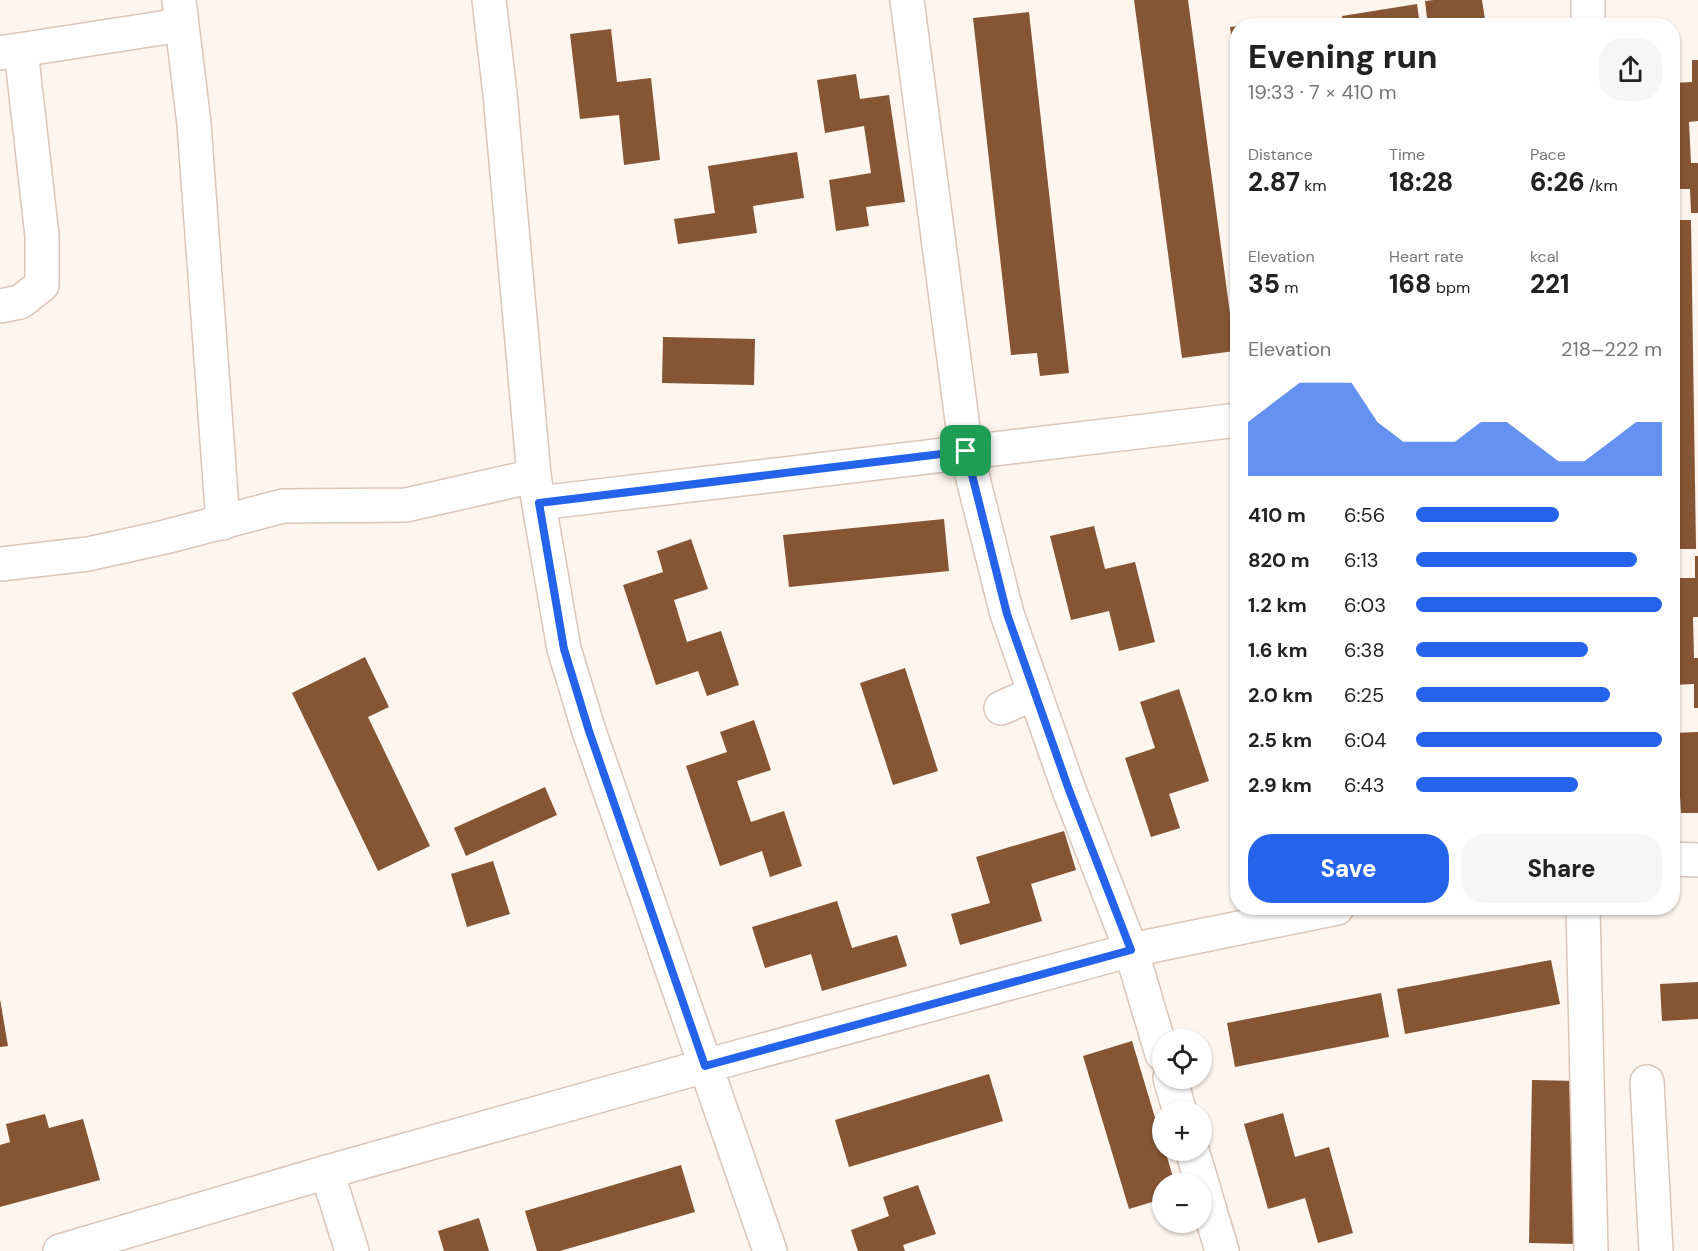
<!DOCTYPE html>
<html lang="en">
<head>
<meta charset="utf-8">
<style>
  :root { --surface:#fff; --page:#f6f6f6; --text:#222; --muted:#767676; --accent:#2563eb }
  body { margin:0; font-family:"DM Sans",sans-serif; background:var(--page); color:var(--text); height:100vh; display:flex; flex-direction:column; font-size:22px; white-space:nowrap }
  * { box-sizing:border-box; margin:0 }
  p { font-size:20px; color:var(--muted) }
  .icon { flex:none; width:33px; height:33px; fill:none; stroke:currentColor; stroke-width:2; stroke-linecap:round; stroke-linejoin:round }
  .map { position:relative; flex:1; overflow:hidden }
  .drawer { position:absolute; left:1230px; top:18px; width:450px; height:897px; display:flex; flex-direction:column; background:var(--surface); border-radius:24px; box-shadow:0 2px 4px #0004 }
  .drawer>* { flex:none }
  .controls { position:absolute; left:1152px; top:1029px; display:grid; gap:12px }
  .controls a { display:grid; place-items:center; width:60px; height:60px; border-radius:50%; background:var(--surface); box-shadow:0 2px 4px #0004; font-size:30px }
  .pin { position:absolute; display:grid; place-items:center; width:51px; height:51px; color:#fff; margin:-26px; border-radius:12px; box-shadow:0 3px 9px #0006 }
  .round { display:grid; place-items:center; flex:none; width:63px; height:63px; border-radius:24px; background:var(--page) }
  .summary { display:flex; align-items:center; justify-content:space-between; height:102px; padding:0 18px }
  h1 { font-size:33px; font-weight:800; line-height:45px }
  .figures { display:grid; grid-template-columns:repeat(3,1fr); gap:9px; height:102px; padding:6px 18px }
  .figures div { display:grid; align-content:center }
  .figures b { font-size:26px; font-weight:800 }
  .figures small { font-size:16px; font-weight:400 }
  .figures p { font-size:16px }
  .chart { height:168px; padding:12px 18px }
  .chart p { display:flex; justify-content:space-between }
  .chart svg { width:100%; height:108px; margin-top:6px; fill:var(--accent); opacity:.7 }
  .primary-button { display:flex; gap:12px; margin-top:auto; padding:12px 18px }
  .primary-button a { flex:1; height:69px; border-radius:24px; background:var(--accent); color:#fff; font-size:24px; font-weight:800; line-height:69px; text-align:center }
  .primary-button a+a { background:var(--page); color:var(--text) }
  ul { padding:0 18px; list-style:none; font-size:20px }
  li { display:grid; grid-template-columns:96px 72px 1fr; align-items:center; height:45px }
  li i { height:15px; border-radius:8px; background:var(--accent) }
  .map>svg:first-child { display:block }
  .building { fill:#865533 }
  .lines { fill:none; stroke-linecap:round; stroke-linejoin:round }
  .minor-casing { stroke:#dcc5b7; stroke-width:36 }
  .minor { stroke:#fff; stroke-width:33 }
  .route-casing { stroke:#fff; stroke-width:12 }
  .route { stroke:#2563eb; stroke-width:8 }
</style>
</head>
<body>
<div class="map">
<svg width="1698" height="1251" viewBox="0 0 1698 1251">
  <rect width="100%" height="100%" fill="#fef5ef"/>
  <g class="building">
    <path d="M1134,0h54l47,351 -53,7z"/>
    <path d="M1434,0h48l4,26h-58l-3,-25z"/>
    <path d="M1417,4l3,22h-76l-2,-10z"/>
    <path d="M1029,12l40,361 -29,3 -3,-23 -26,2 -38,-337z"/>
    <path d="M1280,20v6h-32v-2z"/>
    <path d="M1238,26v39l-2,1 -6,-39z"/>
    <path d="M611,29l6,53 34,-4 9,82 -36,5 -5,-50 -39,4 -10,-85z"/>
    <path d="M1692,60h6v61l-9,1 2,41h7v50h-7l-1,-24h-18v-106l20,-1z"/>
    <path d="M856,74l4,25 29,-4 16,107 -39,5 3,19 -33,5 -7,-51 42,-7 -7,-47 -39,7 -8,-53z"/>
    <path d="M797,152l7,46 -51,8 4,27 -79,11 -4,-25 41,-6 -7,-47z"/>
    <path d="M1672,220h19l5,329h-24z"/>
    <path d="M663,337l92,2 -1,46 -92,-2z"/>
    <path d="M944,519l5,52 -160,16 -6,-52z"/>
    <path d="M1094,526l11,43 30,-7 20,80 -36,9 -10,-40 -38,9 -21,-84z"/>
    <path d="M691,539l17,50 -34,11 13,42 34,-11 18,54 -32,11 -9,-25 -42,14 -33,-100 40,-13 -6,-21z"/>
    <path d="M1695,556h3v61h-5l1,41h4v50h-4v-24l-22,1v-107h23z"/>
    <path d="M365,657l24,50 -21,10 62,129 -52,25 -86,-178z"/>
    <path d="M905,668l33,103 -45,14 -33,-102z"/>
    <path d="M1179,689l30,92 -40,13 11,34 -29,9 -26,-79 30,-10 -15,-46z"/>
    <path d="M754,720l17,50 -34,11 14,41 33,-11 18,55 -32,11 -8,-26 -42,15 -34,-100 41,-14 -7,-20z"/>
    <path d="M1698,732v81h-17l-2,-34h-7v-46z"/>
    <path d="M545,787l12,28 -91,41 -12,-28z"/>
    <path d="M1064,831l12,39 -45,14 11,37 -82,24 -9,-31 39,-11 -14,-46z"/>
    <path d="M493,861l17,53 -43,13 -16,-53z"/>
    <path d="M837,901l15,47 45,-13 10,31 -85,25 -11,-37 -46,14 -13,-41z"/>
    <path d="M1551,960l9,44 -155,30 -8,-45z"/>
    <path d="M1698,982v37l-36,2 -2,-37z"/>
    <path d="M1381,993l8,44 -154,30 -8,-44z"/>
    <path d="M0,999l8,47 -8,1z"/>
    <path d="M1132,1041l30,100v9h3l10,34h-13v15l-33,10 -46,-153z"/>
    <path d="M989,1074l14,47 -154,46 -14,-47z"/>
    <path d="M1532,1080l47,1 -3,163 -47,-1z"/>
    <path d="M1283,1113l12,44 34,-10 24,86 -35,10 -13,-45 -37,11 -24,-85z"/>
    <path d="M45,1114l4,14 34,-9 17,61 -100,27v-62l10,-3 -4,-18z"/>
    <path d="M681,1165l14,47 -135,39h-23l-12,-40z"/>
    <path d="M918,1185l18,49 -33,11 2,6h-47l-7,-21 38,-14 -6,-19z"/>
    <path d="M479,1218l10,33h-45l-6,-20z"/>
  </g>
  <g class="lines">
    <defs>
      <g id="minor">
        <path d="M179,0l15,124 29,399"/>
        <path d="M489,0l11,94 34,382 30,173 25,82 181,520"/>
        <path d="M907,0l59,451 41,163 62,176 62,160 31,104"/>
        <path d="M1588,26v-26"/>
        <path d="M0,53l181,-28"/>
        <path d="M0,306l20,-4 22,-17v-49l-21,-186"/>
        <path d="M539,503l699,-83"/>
        <path d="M0,564l88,-10 77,-17 118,-31 123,-1 128,-29"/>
        <path d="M1001,708l34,-15"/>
        <path d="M1672,859l26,1"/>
        <path d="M1583,908l8,343"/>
        <path d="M1170,1078l10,34"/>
        <path d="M1647,1082l9,169"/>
        <path d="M1192,1150l30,101"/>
        <path d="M327,1172l25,79"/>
        <path d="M60,1251l267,-79 378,-106 426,-116 206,-42"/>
      </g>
    </defs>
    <use href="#minor" class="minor-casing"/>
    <use href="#minor" class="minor"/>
  </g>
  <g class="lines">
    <defs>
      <path id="route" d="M966,451l41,163 62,176 62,160 -426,116 -116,-335 -25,-82 -25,-146z"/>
    </defs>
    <use href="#route" class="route-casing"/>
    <use href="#route" class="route"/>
  </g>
</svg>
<div class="controls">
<a><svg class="icon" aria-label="locate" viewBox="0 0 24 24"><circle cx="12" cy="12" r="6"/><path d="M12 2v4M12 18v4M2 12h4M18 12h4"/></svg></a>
<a>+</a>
<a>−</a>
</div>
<div class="pin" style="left:966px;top:451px;background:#1e9e55"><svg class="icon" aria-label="arrive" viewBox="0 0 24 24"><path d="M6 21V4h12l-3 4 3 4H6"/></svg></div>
<section class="drawer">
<div class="summary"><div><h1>Evening run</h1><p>19:33 · 7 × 410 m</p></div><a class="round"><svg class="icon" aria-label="share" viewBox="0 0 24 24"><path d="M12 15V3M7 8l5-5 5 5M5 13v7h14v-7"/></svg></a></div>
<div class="figures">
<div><p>Distance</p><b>2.87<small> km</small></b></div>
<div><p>Time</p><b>18:28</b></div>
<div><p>Pace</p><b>6:26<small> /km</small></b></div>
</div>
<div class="figures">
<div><p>Elevation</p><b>35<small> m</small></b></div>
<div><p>Heart rate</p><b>168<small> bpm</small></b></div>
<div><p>kcal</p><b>221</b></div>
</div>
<div class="chart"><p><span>Elevation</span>218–222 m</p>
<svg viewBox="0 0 160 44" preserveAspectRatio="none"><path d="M0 44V22L10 14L20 6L30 6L40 6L50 22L60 30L70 30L80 30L90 22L100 22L110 30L120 38L130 38L140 30L150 22L160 22V44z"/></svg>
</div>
<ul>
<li><b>410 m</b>6:56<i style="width:58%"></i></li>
<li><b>820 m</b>6:13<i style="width:90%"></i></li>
<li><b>1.2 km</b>6:03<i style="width:100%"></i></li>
<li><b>1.6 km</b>6:38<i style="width:70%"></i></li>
<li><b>2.0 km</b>6:25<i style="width:79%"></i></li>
<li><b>2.5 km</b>6:04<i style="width:100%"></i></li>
<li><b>2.9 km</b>6:43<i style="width:66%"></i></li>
</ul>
<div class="primary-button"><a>Save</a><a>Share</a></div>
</section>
</div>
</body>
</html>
